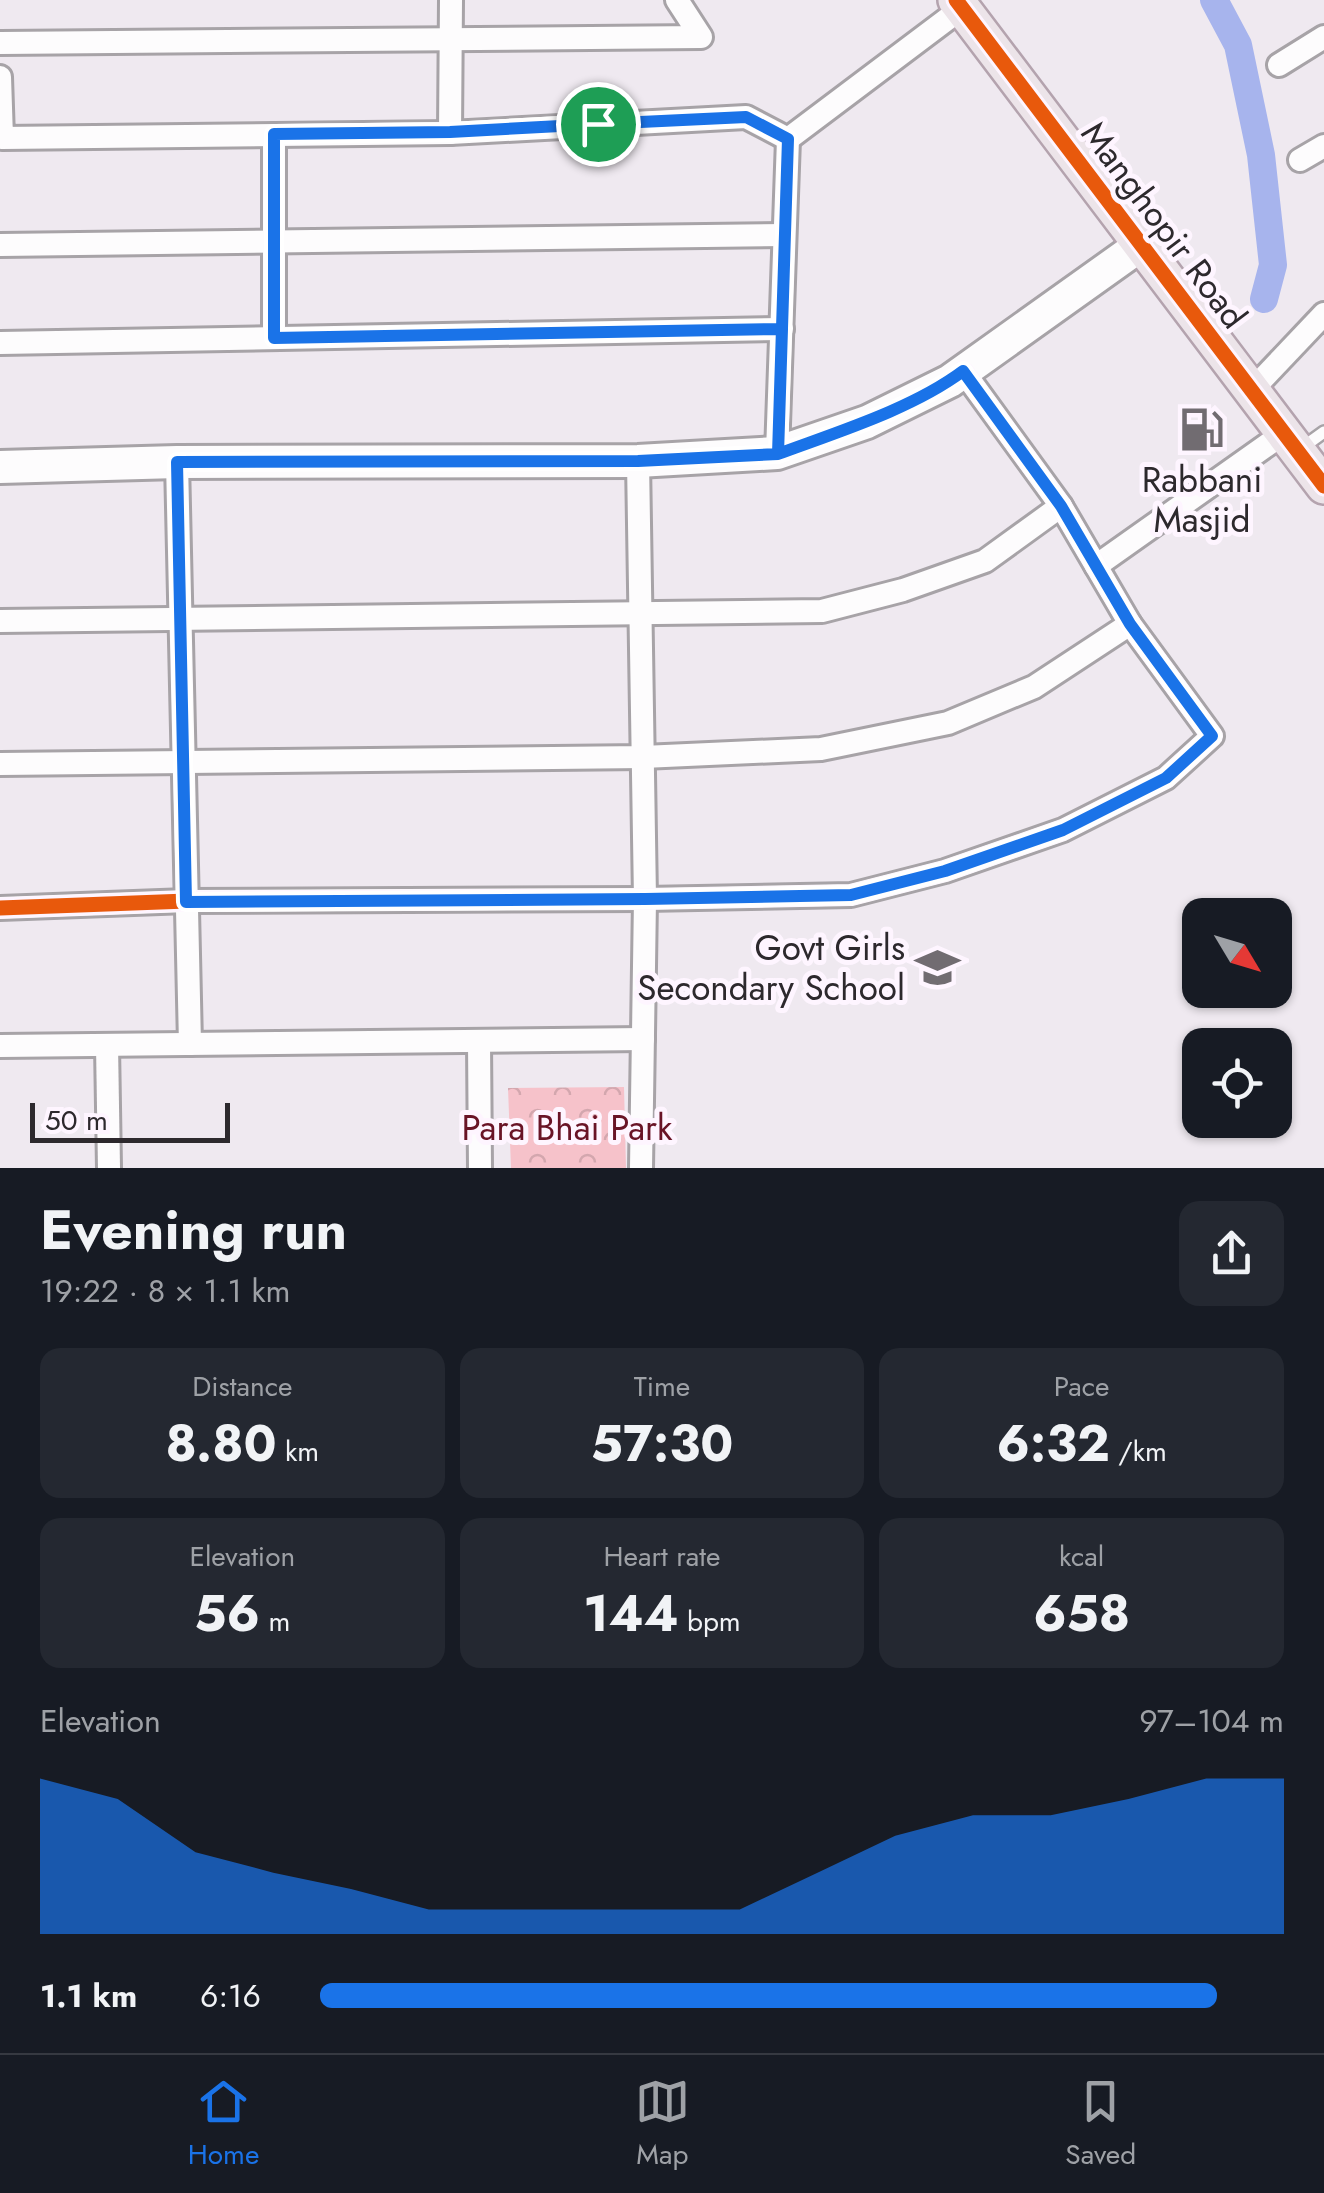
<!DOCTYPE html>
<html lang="en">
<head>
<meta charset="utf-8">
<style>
  :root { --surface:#171b24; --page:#242831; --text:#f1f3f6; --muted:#9ea1a6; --line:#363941; --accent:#1a73e8 }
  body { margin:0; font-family:Jost,sans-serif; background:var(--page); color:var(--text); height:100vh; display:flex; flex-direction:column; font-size:38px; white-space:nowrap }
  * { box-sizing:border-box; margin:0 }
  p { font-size:32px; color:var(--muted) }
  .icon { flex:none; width:55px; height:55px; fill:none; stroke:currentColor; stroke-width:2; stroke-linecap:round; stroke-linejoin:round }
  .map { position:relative; height:1168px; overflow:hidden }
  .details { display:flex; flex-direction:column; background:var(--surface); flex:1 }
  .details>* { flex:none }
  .needle { width:65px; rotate:128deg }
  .controls { position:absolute; left:1182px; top:898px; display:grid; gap:20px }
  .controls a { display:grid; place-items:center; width:110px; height:110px; border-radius:20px; background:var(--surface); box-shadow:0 2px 8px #0004; font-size:50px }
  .scale { position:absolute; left:30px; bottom:25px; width:200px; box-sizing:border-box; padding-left:10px; border:5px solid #2d292d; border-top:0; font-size:28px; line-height:35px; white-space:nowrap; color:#2d292d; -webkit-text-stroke:8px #fef5ff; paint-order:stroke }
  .pin { position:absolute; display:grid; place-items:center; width:85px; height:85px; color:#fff; margin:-42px; border:5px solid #fff; border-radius:50%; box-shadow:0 2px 10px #0007 }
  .round { display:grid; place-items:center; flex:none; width:105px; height:105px; border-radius:20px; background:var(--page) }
  .headline { display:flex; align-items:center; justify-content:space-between; height:170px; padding:0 40px }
  h1 { font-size:55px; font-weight:700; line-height:75px }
  .stats { display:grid; grid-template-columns:repeat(3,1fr); gap:15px; height:170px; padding:10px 40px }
  .stats div { display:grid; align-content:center; border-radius:20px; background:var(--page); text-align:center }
  .stats b { font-size:50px; font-weight:700 }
  .stats small { font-size:28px; font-weight:400 }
  .stats p { font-size:28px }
  .chart { height:280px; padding:20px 40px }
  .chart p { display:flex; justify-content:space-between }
  .chart svg { width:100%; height:180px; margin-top:10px; fill:var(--accent); opacity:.7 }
  ul { padding:0 40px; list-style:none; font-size:32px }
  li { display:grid; grid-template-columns:160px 120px 1fr; align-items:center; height:75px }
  li i { height:25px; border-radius:12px; background:var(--accent) }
  .tabs { display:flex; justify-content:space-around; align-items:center; height:140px; border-top:2px solid var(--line); background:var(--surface); font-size:28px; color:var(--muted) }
  .tabs a { display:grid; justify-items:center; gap:5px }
  .tabs .selected { color:var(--accent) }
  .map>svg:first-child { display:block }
  .park { fill:url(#park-crowns) }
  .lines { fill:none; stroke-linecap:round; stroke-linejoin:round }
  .canal { stroke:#a7b4ed; stroke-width:28 }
  .lane-casing { stroke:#a7a3a7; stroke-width:16 }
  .street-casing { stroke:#a7a3a7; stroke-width:28 }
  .secondary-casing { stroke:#a7a3a7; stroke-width:38 }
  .primary-casing { stroke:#b4a3ae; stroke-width:40 }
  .lane { stroke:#fdfcfd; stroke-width:11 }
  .street { stroke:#fdfcfd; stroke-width:22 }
  .secondary { stroke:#fdfcfd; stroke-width:32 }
  .primary { stroke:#ece4e9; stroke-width:35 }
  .cycleway-casing { stroke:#fef5ff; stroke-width:21 }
  .cycleway { stroke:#e8590c; stroke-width:15 }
  .route-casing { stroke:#fff; stroke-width:20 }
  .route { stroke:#1a73e8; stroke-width:12 }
  .labels { text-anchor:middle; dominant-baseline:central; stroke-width:10; stroke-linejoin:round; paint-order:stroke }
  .street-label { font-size:35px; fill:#2d292d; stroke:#fef5ff }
  .poi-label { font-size:35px; fill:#2d292d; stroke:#fef5ff }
  .park-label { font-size:35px; fill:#691426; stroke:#fef5ff }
</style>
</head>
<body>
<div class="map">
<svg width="1324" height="1168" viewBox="0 0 1324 1168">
  <defs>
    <pattern id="park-crowns" width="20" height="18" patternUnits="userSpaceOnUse" patternTransform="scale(2.5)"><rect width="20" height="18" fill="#f6c2ca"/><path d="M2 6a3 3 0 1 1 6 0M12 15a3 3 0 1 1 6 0" fill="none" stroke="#d3a7ae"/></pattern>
  </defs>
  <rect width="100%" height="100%" fill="#efe9f0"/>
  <path class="park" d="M624,1087l2,81h-115l-3,-80z"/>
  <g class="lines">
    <path class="canal" d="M1214,0l24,45 23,110 12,110 -9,34"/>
    <defs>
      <path id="lane" d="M1299,450l25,-18"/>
      <g id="street">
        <path d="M451,0l-1,133 296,-16 42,22 174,-131"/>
        <path d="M0,43l701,-6 -24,-37"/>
        <path d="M1279,65l45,-28"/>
        <path d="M0,77l2,61 448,-5"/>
        <path d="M274,135v203"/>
        <path d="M1300,160l24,-14"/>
        <path d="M0,245l784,-10"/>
        <path d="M0,343l782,-14"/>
        <path d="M1252,390l72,-76"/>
        <path d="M777,453l11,-314"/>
        <path d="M638,461l7,438 -4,269"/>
        <path d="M177,462l13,582"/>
        <path d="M1096,566l188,-133"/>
        <path d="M0,621l822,-10 81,-21 82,-29 76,-55"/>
        <path d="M0,764l643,-7 178,-8 127,-26 86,-36 96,-63"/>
        <path d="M0,908l187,-7 458,-2 206,-4 94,-24 118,-41 103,-52 46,-42 -82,-112 -69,-118 -98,-135"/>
        <path d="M479,1042l1,126"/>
        <path d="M107,1045l2,123"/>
        <path d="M0,1046l643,-7"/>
      </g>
      <path id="secondary" d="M0,467l177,-5 461,-1 139,-8 90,-31 83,-41 192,-137"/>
      <path id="primary" d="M956,0l368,486"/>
    </defs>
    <use href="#lane" class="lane-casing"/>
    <use href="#street" class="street-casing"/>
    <use href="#secondary" class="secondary-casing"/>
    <use href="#primary" class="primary-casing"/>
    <use href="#lane" class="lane"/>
    <use href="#street" class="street"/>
    <use href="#secondary" class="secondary"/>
    <use href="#primary" class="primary"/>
    <defs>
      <g id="cycleway">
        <path d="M956,0l368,486"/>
        <path d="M0,908l187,-7 458,-2 206,-4 94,-24 118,-41 103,-52 46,-42 -82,-112 -69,-118 -98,-135"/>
      </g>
    </defs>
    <use href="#cycleway" class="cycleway-casing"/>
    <use href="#cycleway" class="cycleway"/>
  </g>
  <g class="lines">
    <defs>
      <path id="route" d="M598,124l148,-7 42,22 -10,315 -140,7 -461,1 9,440 459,-3 206,-4 94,-24 118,-41 103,-52 46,-42 -82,-112 -69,-118 -98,-135c-51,38 -126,61 -185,83l4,-125 -508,9v-204l176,-2 148,-8"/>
    </defs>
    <use href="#route" class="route-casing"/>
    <use href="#route" class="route"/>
  </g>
  <defs>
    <symbol id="fuel-bare" viewBox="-9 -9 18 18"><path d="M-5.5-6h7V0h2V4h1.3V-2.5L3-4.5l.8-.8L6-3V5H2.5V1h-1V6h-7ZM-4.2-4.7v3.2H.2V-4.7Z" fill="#716c71" stroke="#fef5ff" stroke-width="2.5" paint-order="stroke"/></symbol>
    <symbol id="school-bare" viewBox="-9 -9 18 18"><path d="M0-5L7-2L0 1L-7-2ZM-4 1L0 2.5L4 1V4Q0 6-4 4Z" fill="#716c71" stroke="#fef5ff" stroke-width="2.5" paint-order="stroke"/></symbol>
  </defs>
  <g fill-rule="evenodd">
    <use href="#fuel-bare" x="1170" y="398" width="63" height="63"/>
    <use href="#school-bare" x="906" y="936" width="63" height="63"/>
  </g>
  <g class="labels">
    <g class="street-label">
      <text transform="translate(1164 225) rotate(53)">Manghopir Road</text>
    </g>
    <g class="poi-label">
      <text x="1202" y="480">Rabbani<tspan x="1202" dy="40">Masjid</tspan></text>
      <text x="905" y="948" text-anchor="end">Govt Girls<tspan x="905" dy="40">Secondary School</tspan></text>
    </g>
    <g class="park-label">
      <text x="567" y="1128">Para Bhai Park</text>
    </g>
  </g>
</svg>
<div class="controls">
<a><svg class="needle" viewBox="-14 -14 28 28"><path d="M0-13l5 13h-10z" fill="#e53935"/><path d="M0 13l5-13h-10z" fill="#9ea1a6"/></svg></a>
<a><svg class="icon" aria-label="locate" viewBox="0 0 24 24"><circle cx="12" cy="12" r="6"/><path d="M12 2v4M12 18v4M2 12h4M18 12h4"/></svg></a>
</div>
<div class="scale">50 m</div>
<div class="pin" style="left:598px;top:124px;background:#1e9e55"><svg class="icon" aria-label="arrive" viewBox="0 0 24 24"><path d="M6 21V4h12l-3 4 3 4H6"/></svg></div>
</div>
<section class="details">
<div class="headline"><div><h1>Evening run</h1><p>19:22 · 8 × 1.1 km</p></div><a class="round"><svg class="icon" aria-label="share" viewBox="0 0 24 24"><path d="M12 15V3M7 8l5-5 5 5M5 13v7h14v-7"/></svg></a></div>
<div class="stats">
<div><p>Distance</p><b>8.80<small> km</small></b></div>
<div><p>Time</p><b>57:30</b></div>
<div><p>Pace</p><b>6:32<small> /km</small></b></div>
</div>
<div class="stats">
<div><p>Elevation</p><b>56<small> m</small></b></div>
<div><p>Heart rate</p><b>144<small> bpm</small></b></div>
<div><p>kcal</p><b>658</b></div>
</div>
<div class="chart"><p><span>Elevation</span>97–104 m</p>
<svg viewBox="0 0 160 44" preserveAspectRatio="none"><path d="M0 44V6L10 11L20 24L30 29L40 33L50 38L60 38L70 38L80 38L90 38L100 29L110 20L120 15L130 15L140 11L150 6L160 6V44z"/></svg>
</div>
<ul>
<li><b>1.1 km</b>6:16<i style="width:93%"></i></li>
</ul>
</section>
<nav class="tabs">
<a class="selected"><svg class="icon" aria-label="home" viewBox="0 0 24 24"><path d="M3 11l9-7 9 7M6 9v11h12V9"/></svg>Home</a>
<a><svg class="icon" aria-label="map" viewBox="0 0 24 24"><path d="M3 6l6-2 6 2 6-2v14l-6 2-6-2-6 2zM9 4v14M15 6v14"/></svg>Map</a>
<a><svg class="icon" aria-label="saved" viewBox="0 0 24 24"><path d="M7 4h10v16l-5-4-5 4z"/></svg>Saved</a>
</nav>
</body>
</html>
